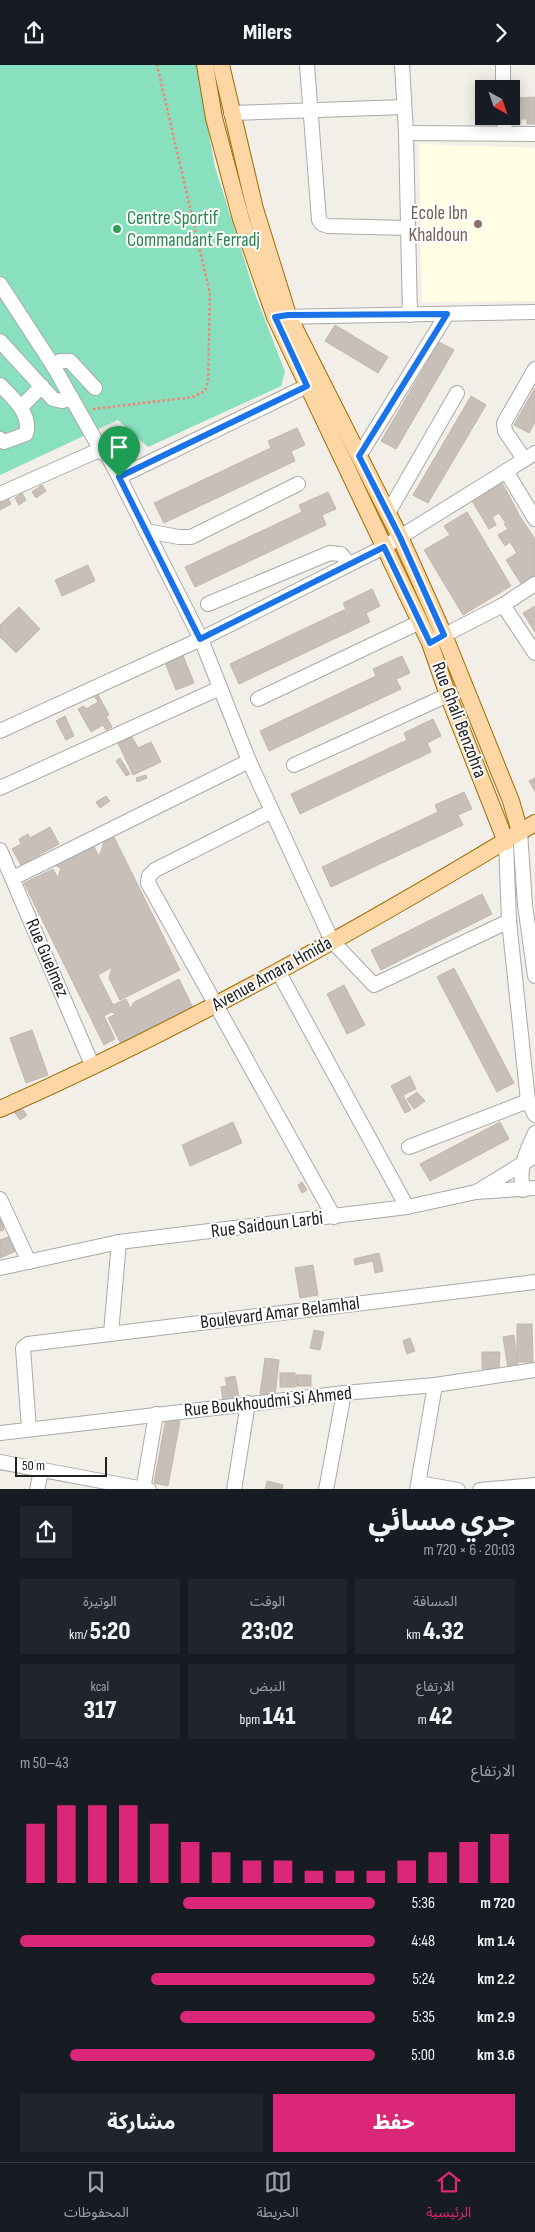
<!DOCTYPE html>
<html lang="ar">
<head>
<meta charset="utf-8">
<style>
  :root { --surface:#171b24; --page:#20242c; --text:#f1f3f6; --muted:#9ea1a6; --line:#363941; --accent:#db2777 }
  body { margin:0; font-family:"Sofia Sans Condensed","Noto Sans Arabic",sans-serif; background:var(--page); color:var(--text); direction:rtl; height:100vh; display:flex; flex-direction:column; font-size:19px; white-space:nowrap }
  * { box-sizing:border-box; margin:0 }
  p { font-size:16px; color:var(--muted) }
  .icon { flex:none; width:28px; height:28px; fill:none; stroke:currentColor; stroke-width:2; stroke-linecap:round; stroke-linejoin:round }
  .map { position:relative; height:1424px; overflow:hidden; direction:ltr }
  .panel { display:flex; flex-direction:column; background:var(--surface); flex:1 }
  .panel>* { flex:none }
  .needle { width:32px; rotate:140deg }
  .controls { position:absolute; left:475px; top:15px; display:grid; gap:10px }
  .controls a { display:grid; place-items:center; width:45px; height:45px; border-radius:0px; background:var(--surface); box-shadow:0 2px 12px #0003; font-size:25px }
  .scale { position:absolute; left:15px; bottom:12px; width:92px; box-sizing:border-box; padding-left:5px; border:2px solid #222; border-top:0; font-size:14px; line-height:18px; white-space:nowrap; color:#222; -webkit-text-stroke:4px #fff; paint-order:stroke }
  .pin { position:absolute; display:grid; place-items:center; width:42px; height:42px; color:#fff; margin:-51px -21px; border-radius:50% 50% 50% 0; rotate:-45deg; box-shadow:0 0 5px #0007 }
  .pin .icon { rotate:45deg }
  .round { display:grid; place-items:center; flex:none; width:52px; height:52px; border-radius:0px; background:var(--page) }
  .headline { display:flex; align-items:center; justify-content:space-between; height:85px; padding:0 20px }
  h1 { font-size:28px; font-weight:800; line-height:38px }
  .figures { display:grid; grid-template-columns:repeat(3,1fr); gap:8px; height:85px; padding:5px 20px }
  .figures div { display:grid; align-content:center; border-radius:0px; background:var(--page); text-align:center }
  .figures b { font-size:25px; font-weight:800 }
  .figures small { font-size:14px; font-weight:400 }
  .figures p { font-size:14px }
  .chart { height:140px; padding:10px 20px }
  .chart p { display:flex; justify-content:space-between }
  .chart svg { width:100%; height:90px; margin-top:5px; stroke:var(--accent); stroke-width:6 }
  .action { display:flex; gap:10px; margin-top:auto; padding:10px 20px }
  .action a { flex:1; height:58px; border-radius:0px; background:var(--accent); color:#fff; font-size:20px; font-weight:800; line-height:58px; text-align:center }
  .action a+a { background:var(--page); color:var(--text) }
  ul { padding:0 20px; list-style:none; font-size:16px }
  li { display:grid; grid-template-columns:80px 60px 1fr; align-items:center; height:38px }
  li i { height:12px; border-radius:6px; background:var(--accent) }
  header { display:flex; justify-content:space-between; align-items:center; height:65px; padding:0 20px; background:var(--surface); font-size:22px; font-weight:800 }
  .tabs { display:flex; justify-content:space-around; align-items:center; height:70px; border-top:1px solid var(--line); background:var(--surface); font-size:14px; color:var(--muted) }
  .tabs a { display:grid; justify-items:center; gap:2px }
  .tabs .active { color:var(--accent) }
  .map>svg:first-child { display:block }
  .education { fill:#ffffe5 }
  .pitch { fill:#88e0be }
  .building { fill:#c7bfb8; stroke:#c4b6ab }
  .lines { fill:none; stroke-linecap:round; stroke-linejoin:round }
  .minor-casing { stroke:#a9a9a9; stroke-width:16 }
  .major-casing { stroke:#a06b00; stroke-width:18 }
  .path { stroke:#fa8072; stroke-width:2.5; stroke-dasharray:2.5 2.5; stroke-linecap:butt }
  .minor { stroke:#fff; stroke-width:14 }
  .major { stroke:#fcd6a4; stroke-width:16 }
  .route-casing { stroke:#fff; stroke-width:10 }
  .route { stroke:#1a73e8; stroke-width:6 }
  .education-dot { fill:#8d6e63; stroke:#fff; stroke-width:2 }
  .leisure-dot { fill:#2e9e5b; stroke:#fff; stroke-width:2 }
  .labels { text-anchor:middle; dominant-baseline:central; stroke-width:4; stroke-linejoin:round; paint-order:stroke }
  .education-label { font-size:19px; fill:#785e54; stroke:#fff; text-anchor:end }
  .leisure-label { font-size:19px; fill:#27864d; stroke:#fff; text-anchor:start }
  .street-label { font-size:19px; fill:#222; stroke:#fff }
</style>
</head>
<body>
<header><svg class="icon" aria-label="forward" viewBox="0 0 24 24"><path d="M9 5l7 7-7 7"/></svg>Milers<svg class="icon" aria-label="share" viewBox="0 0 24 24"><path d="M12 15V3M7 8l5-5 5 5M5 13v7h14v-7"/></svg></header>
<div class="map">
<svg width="535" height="1425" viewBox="0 0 535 1425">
  <rect width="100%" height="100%" fill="#f2efe9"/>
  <path class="education" d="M419,79l116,4v153l-113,1z"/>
  <path class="pitch" d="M0,0h196l19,102 39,124 31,81 -4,14 -133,61 -30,-27 -118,55z"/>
  <g class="building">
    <path d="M512,29l9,4 14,-1v27h-8v-5h-6v5h-9z"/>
    <path d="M335,260l53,32 -10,16 -53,-32z"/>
    <path d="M439,277l15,8 -58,99 -15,-8z"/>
    <path d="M535,323v34l-6,11 -15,-8z"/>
    <path d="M471,331l15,9 -58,98 -15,-8z"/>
    <path d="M297,363l8,17 -14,6 4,10 -131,62 -10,-20 117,-55 -3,-7z"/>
    <path d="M501,416l18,33 -14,8 -6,-9 -7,4 4,8 -7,4 -18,-30z"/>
    <path d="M42,420l4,6 -10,7 -4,-6z"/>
    <path d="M328,427l8,17 -14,6 4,10 -131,62 -10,-20 117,-55 -3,-7z"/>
    <path d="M22,428l4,7 -7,5 -4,-7z"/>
    <path d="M8,433l3,6 -11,6v-7z"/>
    <path d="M467,447l44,74 -48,29 -39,-65 26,-15 -6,-9z"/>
    <path d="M519,450l16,24v38l-13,8 -16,-25 11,-7 -7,-11 -5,4 -7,-11 10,-6 -4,-5z"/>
    <path d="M88,500l7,16 -33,15 -7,-16z"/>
    <path d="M372,524l8,17 -14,7 4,9 -131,62 -9,-20 116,-55 -3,-6z"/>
    <path d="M535,541v26l-12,-19z"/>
    <path d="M19,542l21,22 -24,24 -16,-16v-12z"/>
    <path d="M182,588l12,30 -18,7 -12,-30z"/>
    <path d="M402,591l8,17 -14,6 5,10 -132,62 -9,-20 116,-55 -3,-7z"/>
    <path d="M97,628l12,22 -3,1 6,11 -6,3 -3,-5 -12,7 -13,-23 6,-3 2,3 12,-7 -4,-7z"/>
    <path d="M65,651l9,20 -8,4 -10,-19z"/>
    <path d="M433,654l8,17 -14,7 4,9 -131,62 -9,-20 116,-54 -3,-7z"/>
    <path d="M132,672l6,11 13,-6 10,20 -28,13 -15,-32z"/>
    <path d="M120,693l10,16 -4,2 -10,-15z"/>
    <path d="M146,710l1,3 -10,4 -1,-4z"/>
    <path d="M535,713v13l-6,-10z"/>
    <path d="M464,727l8,17 -14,6 5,10 -132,62 -9,-20 116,-55 -3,-7z"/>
    <path d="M106,731l4,5 -10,7 -4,-6z"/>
    <path d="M50,762l9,17 -38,21 -9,-16 9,-5 -2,-5 9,-5 2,4z"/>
    <path d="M114,772l66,133 -60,30 -11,-22 3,-11 -14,8 15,30 13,-6 5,10 2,-6 46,-24 16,33 -72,36 -15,-30 8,-4 -5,-2 -7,4 11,23 -11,6 -80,-162 29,-14 5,9 3,-10 -12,-5 43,-21 7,15 5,-15z"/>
    <path d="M482,829l10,20 -111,56 -10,-20z"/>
    <path d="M454,903l60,115 -17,9 -60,-115z"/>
    <path d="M344,920l21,40 -18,9 -20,-40z"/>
    <path d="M32,965l16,45 -22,8 -16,-45z"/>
    <path d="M410,1011l6,13 -13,6 8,15 -6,3 -14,-27z"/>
    <path d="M417,1027l8,9 -11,8 -7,-10z"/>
    <path d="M19,1040l8,10 -7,5 -7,-10z"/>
    <path d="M233,1057l9,21 -52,23 -8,-21z"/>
    <path d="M500,1057l9,17 -79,42 -10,-17z"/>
    <path d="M302,1117l5,8 -5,3 -4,-8z"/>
    <path d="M0,1150l4,15 -4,1z"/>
    <path d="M11,1171l5,15 -16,7v-18z"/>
    <path d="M379,1188l4,18 -8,2 -2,-12 -18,4 -1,-6z"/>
    <path d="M313,1200l5,30 -18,3 -5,-30z"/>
    <path d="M517,1259h15l1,38h-16z"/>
    <path d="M314,1265l10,2 -4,18 -10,-2z"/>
    <path d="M514,1270l4,32 -10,2 -5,-32z"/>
    <path d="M410,1273l5,13 -8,3 -4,-13z"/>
    <path d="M482,1287h18l-1,17h-17z"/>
    <path d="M265,1293l14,2 -4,36 -15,-2z"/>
    <rect x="280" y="1308" width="15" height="14"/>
    <rect x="296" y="1310" width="15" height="11"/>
    <path d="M235,1311l4,21 -16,3 -2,-13 6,-1 -2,-8z"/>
    <path d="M166,1353l14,3 -12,65 -14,-3z"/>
    <path d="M267,1416l16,4 -1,5h-17z"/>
  </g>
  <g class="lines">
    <defs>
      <g id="minor">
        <path d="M307,0l12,155 3,4 6,2 80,2"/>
        <path d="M402,0l4,68 4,182"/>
        <path d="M503,0v24"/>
        <path d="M231,48l173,-6"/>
        <path d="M504,51l1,17"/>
        <path d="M406,68l129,1"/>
        <path d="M0,219l54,83 48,85 5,3 12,22 82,162 48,122 83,180 42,44 135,-64"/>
        <path d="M278,252l257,-5"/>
        <path d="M0,276l53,58 9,2 10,-3"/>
        <path d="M54,302l6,-6h10l25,27"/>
        <path d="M0,320c12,12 32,29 26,49l-22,8 -4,-3"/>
        <path d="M21,342l21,-21"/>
        <path d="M359,391l88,-142"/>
        <path d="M524,394l-19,-28 -1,-8 31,-54"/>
        <path d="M506,406l29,48"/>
        <path d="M119,412l188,-91"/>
        <path d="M0,429l97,-43 5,1"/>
        <path d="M388,448l69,-120"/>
        <path d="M146,466l33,6h12l107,-53"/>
        <path d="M208,539l122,-51 11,1 8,10"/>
        <path d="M503,540l32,48"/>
        <path d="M435,575l68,-35 32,-21"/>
        <path d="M258,634l162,-77"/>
        <path d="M0,666l201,-92 183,-92 151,-94"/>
        <path d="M294,700l154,-70"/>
        <path d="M0,723l220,-100"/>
        <path d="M272,746l-117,59 -6,6 -1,7 186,334"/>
        <path d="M520,767l5,73 10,71"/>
        <path d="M506,777l3,79 19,180 7,14"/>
        <path d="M0,785l93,217"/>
        <path d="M13,813l236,-117"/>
        <path d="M278,906l129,236"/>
        <path d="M409,1082l119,-46"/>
        <path d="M523,1125c-5,-24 3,-36 12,-57"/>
        <path d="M478,1126l57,-35"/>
        <path d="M0,1134l29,63"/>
        <path d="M0,1203l119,-26 288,-35 69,-15 59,-4"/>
        <path d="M111,1268l8,-91"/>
        <path d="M29,1364l-6,-81 5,-4 507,-62"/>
        <path d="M0,1368l344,-40 91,-8 100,-15"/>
        <path d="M0,1397l149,28"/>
        <path d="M419,1418l39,7"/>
        <path d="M37,1425l4,-19"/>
        <path d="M143,1425l13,-76"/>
        <path d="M234,1425l14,-87"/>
        <path d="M326,1425l18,-97"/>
        <path d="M417,1425l18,-105"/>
        <path d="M480,1425l55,-5"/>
      </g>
      <g id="major">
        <path d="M205,0l9,53 27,101 34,98 155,326 18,52 58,147"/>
        <path d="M221,0l34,144 33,106 112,222 44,98 67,166 9,31"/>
        <path d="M0,1044c185,-82 362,-181 535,-286"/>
      </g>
    </defs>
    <use href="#minor" class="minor-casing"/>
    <use href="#major" class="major-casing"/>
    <path class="path" d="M93,344l100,-12 12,-6 3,-9 2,-88 -53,-229"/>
    <use href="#minor" class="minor"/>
    <use href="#major" class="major"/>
  </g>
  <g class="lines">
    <defs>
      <path id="route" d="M447,249l-88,142 41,81 44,98 -14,8 -46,-96 -184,92 -81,-162 188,-91 -32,-69 13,-2z"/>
    </defs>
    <use href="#route" class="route-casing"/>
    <use href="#route" class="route"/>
  </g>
  <circle class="education-dot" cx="478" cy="159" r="5"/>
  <circle class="leisure-dot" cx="117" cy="164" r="5"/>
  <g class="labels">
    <g class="education-label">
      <text x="468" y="148">Ecole Ibn<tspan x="468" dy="22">Khaldoun</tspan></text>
    </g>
    <g class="leisure-label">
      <text x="127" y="153">Centre Sportif<tspan x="127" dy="22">Commandant Ferradj</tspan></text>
    </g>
    <g class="street-label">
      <text transform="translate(459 655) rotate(69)">Rue Ghali Benzohra</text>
      <text transform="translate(47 893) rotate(67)">Rue Guelmez</text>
      <text transform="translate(272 909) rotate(-29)">Avenue Amara Hmida</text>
      <text transform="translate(267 1160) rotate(-7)">Rue Saidoun Larbi</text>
      <text transform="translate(280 1248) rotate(-7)">Boulevard Amar Belamhal</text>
      <text transform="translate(268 1337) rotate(-6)">Rue Boukhoudmi Si Ahmed</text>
    </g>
  </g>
</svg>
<div class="controls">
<a><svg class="needle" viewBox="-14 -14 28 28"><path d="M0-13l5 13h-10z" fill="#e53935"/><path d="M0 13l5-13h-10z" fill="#9ea1a6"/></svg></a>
</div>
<div class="scale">50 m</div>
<div class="pin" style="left:119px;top:412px;background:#1e9e55"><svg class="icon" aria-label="arrive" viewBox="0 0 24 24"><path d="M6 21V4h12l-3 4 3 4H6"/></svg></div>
</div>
<section class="panel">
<div class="headline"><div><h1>جري مسائي</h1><p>20:03 · 6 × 720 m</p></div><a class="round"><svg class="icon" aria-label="share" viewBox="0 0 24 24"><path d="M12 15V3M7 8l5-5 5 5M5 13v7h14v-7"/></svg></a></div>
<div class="figures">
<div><p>المسافة</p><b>4.32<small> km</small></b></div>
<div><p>الوقت</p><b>23:02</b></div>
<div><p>الوتيرة</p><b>5:20<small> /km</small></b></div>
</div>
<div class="figures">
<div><p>الارتفاع</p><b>42<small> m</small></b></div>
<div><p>النبض</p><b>141<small> bpm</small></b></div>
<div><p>kcal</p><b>317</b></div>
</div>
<div class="chart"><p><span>الارتفاع</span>43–50 m</p>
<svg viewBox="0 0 160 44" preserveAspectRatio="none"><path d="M5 44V15M15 44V6M25 44V6M35 44V6M45 44V15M55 44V24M65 44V29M75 44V33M85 44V33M95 44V38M105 44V38M115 44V38M125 44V33M135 44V29M145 44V24M155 44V20"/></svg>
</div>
<ul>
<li><b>720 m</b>5:36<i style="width:54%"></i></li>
<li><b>1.4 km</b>4:48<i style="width:100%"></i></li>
<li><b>2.2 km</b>5:24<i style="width:63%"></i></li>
<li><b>2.9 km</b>5:35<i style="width:55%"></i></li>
<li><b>3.6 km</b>5:00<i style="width:86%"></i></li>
</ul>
<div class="action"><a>حفظ</a><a>مشاركة</a></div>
</section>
<nav class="tabs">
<a class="active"><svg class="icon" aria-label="home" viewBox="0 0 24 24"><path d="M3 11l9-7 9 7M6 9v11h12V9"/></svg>الرئيسية</a>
<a><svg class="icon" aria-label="map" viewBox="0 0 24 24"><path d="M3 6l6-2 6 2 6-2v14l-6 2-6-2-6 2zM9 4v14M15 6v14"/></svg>الخريطة</a>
<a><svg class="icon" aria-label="saved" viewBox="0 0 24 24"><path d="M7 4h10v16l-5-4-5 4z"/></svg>المحفوظات</a>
</nav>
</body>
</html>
